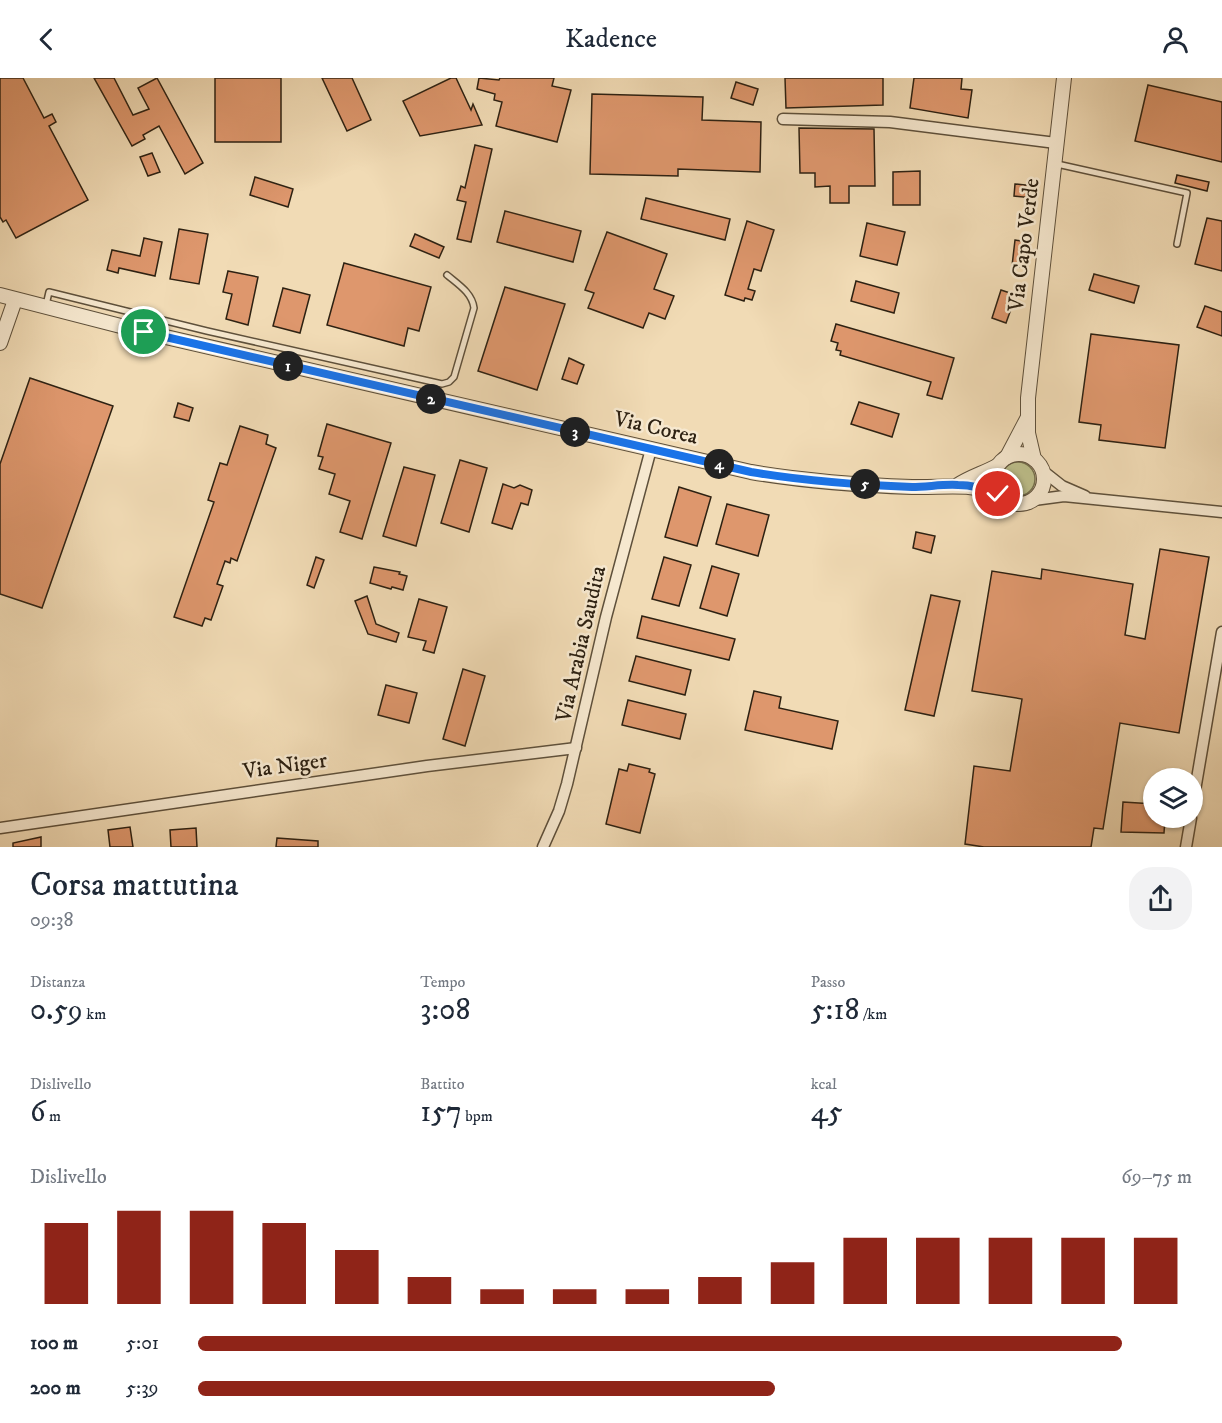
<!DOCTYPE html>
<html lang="it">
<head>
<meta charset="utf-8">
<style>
  :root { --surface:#fff; --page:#f2f2f3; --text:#1f2937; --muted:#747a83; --accent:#8f2418 }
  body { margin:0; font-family:"IM FELL DW Pica",serif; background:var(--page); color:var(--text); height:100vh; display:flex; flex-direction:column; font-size:22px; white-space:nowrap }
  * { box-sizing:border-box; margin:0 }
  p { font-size:20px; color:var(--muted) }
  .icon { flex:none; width:33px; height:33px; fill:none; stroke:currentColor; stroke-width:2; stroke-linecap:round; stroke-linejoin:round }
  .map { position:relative; height:769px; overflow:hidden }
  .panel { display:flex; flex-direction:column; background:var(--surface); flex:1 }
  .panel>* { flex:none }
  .buttons { position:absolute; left:1143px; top:690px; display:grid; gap:12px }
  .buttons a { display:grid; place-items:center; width:60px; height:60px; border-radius:50%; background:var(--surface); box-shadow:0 2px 4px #0004; font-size:30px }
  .pin { position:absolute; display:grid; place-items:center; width:51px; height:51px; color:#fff; margin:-26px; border:3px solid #fff; border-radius:50%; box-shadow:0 2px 6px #0007 }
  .km { position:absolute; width:30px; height:30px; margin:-15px; border-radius:50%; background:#222; color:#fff; font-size:16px; line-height:30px; text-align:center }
  .round { display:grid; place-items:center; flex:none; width:63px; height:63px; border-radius:24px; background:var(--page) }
  .overview { display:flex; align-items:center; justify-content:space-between; height:102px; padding:0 30px }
  h1 { font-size:33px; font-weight:600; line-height:45px }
  .figures { display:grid; grid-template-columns:repeat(3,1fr); gap:9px; height:102px; padding:6px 30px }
  .figures div { display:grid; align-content:center }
  .figures b { font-size:30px; font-weight:600 }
  .figures small { font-size:16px; font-weight:400 }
  .figures p { font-size:16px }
  .chart { height:168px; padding:12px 30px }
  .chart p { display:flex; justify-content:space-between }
  .chart svg { width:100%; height:108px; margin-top:6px; stroke:var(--accent); stroke-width:6 }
  ul { padding:0 30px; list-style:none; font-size:20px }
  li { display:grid; grid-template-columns:96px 72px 1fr; align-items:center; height:45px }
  li i { height:15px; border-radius:8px; background:var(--accent) }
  header { display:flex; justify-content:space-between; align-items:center; height:78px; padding:0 30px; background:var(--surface); font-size:27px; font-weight:600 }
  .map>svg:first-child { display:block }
  .green { fill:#bdbf8b; stroke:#75704e; stroke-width:1.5 }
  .building { fill:#de976d; stroke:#2d2112; stroke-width:1.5 }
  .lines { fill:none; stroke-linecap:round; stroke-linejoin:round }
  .service-casing { stroke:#5e503b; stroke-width:8 }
  .minor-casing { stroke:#5e503b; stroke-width:13 }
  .tertiary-casing { stroke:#5e503b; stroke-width:16 }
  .service { stroke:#f6e8cf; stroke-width:5 }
  .minor { stroke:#f6e8cf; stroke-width:10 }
  .tertiary { stroke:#f6e8cf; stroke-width:14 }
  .route-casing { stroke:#fff; stroke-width:12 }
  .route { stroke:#1a73e8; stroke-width:8 }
  .labels { text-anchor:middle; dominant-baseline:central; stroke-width:5; stroke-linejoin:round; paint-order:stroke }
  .street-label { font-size:22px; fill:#2d2112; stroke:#f6e8cf }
</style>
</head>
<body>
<header><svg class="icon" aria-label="back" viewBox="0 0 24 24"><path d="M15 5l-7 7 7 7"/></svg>Kadence<svg class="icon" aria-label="person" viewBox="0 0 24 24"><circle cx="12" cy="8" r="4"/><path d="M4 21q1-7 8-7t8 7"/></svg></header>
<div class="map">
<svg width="1222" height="769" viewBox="0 0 1222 769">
  <rect width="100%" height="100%" fill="#f1dbb5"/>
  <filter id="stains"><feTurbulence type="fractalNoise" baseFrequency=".00333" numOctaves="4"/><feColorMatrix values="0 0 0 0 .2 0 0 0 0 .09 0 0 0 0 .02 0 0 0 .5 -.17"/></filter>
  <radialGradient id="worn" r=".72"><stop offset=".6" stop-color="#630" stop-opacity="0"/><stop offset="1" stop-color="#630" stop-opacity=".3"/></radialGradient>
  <circle class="green" cx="1018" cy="401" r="17"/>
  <g class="building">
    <path d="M0,0h23l21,40 8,-4 4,8 -7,4 39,74 -72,38 -10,-18 -3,2 -3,-5z"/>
    <path d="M94,0h20l19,37 16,-6 -11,-21 19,-10 46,85 -18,11 -26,-48 -16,9 2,4 -13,7z"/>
    <rect x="215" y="0" width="66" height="64"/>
    <path d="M322,0h30l19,42 -24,11z"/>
    <path d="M451,0h5l15,32 2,-6 9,21 -62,11 -17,-35z"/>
    <path d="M479,0l20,2 1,-2h54l-2,8 19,4 -14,52 -61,-16 6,-24 -8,-2 1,-6 -18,-5z"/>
    <path d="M785,0h98v27l-97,3z"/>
    <path d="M914,0h48l-1,11 11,1 -4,28 -58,-10z"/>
    <path d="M736,4l22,7 -5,16 -22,-7z"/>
    <path d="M1148,7l74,17v60l-87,-21z"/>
    <path d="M592,16l111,3 -1,23 59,2 -1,50 -82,-3v7l-88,-2z"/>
    <path d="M799,50l75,1 1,57h-26v17h-19v-17l-15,1v-14h-15z"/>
    <path d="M475,67l17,4 -21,93 -14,-3 9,-37 -9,-2 4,-14 4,2z"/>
    <path d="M152,75l8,19 -12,4 -8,-19z"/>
    <path d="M920,93v34h-27v-33z"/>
    <path d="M1177,97l32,7 -2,9 -32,-8z"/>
    <path d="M255,99l38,12 -5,18 -38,-12z"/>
    <path d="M1015,106l19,2 -1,12 -19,-2z"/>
    <path d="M646,120l84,21 -5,21 -84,-21z"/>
    <path d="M505,133l76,20 -8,31 -76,-20z"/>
    <path d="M1207,140l15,3v50l-27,-7z"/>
    <path d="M747,143l27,9 -13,41 -7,-2 -6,20 7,2 -3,9 -7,-2 -1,3 -19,-6z"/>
    <path d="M867,145l38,9 -8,33 -37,-9z"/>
    <path d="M179,151l29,5 -9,50 -29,-5z"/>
    <path d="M607,154l60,22 -13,35 20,7 -9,23 -16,-6 -6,15 -55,-20 6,-15 -9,-3z"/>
    <path d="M415,156l29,13 -5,11 -29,-12z"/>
    <path d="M144,160l18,4 -7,34 -36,-8 -1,5 -11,-3 5,-20 28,6z"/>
    <path d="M1015,162l15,2 -3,26 -15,-2z"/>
    <path d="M344,185l87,24 -12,44 -11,-3 -4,18 -77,-21z"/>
    <path d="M228,193l30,6 -10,48 -22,-6 6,-25 -9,-2z"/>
    <path d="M1094,196l45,12 -5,17 -45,-13z"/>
    <path d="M856,203l43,12 -5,20 -43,-12z"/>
    <path d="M505,209l60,17 -28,86 -59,-19z"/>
    <path d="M283,210l27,7 -10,38 -27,-7z"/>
    <path d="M1001,212l15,5 -10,28 -14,-5z"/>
    <path d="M1205,228l17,6v24l-25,-9z"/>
    <path d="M836,246l118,34 -12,41 -15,-4 4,-13 -91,-27 1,-4 -5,-1 2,-7 -7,-2z"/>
    <path d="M1091,256l88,11 -14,103 -66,-8 2,-15 -22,-3z"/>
    <path d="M569,280l15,7 -7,19 -15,-5z"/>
    <path d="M30,300l83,28 -71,202 -42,-14v-130z"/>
    <path d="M859,324l40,12 -7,23 -41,-13z"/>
    <path d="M178,325l15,5 -4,13 -15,-4z"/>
    <path d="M327,346l64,19 -29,96 -22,-7 10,-31 -21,-7 6,-20 -16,-5 4,-12 -5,-1z"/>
    <path d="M240,348l28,9 -2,9 10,4 -39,113 -6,-3 -1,5 -5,-2 -8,23 6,2 -12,34 -6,-2 -3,8 -28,-9 40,-115 -6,-2 12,-37 7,2z"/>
    <path d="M460,382l27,8 -18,64 -28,-9z"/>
    <path d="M404,389l31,8 -19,71 -33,-10z"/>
    <path d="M503,406l11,4 6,-3 12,5 -4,15 -7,-2 -9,26 -20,-6z"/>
    <path d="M679,409l32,10 -14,49 -32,-9z"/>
    <path d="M727,426l42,11 -11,41 -42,-12z"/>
    <path d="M916,454l19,4 -4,17 -18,-5z"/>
    <path d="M1160,471l49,8 -30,176 -59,-10 -17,106 -9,-1 -3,19h-107l-19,-3 9,-78 36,5 12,-72 -50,-8 20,-120 49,8 1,-10 91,15 -8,51 20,4z"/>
    <path d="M316,479l8,3 -10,28 -7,-3z"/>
    <path d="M664,479l27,8 -12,41 -27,-7z"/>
    <path d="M712,488l27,8 -12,42 -27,-8z"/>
    <path d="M374,489l26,5 -1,2 8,2 -4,14 -11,-3 -1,2 -21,-6z"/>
    <path d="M931,517l29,6 -26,115 -29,-6z"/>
    <path d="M367,518l9,28 23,9 -3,9 -28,-8 -13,-33z"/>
    <path d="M419,521l28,8 -13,46 -11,-3 3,-9 -18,-4z"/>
    <path d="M642,538l93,23 -6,21 -92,-22z"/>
    <path d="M636,578l55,14 -6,25 -56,-14z"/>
    <path d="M463,591l22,7 -20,70 -22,-7z"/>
    <path d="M386,607l31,8 -8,30 -31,-8z"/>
    <path d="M754,613l27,6 -2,11 59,13 -6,28 -87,-19z"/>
    <path d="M628,622l58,14 -6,25 -58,-14z"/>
    <path d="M629,686l21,5 -1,3 6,2 -15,59 -34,-9 13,-55 8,2z"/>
    <path d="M1123,724l31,2v14h11l-1,15 -43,-1z"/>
    <path d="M130,749l3,20h-23l-2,-17z"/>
    <path d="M196,750l1,19h-26l-1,-17z"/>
    <path d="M41,759v10h-28v-4z"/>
    <path d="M277,760l41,3v6h-42z"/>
  </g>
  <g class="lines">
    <defs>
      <g id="service">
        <path d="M1057,86l130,29 -10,51"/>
        <path d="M46,227l3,-13 158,39 235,53 7,-2 5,-5 20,-69c-2,-15 -15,-23 -27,-33"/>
      </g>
      <g id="minor">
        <path d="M783,41l107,3 166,21"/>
        <path d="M1043,393l19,15 23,10"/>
        <path d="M1034,422l30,-4 158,16"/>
        <path d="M1192,730l30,-176"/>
        <path d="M0,750l427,-62 149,-18"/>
        <path d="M543,769l16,-36 8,-27 39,-167 45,-168"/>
        <path d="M1186,769l5,-29"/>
      </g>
      <g id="tertiary">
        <path d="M0,217l144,37 607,140c53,9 107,13 161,15 31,1 55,-5 86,7"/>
        <path d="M0,265l15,-43"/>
        <circle cx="1019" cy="401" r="25"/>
        <path d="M1007,379l20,-38"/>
        <path d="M1034,381l-6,-26v-35l36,-320"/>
        <path d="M958,407c12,-8 26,-12 39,-19"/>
      </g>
    </defs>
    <use href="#service" class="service-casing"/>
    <use href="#minor" class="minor-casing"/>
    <use href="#tertiary" class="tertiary-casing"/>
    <use href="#service" class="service"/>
    <use href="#minor" class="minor"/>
    <use href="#tertiary" class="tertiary"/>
  </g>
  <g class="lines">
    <defs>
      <path id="route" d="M144,254l607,140c53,9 107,13 161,15 15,0 31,-3 46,-2 13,0 28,4 40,9"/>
    </defs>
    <use href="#route" class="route-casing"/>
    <use href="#route" class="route"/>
  </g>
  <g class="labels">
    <g class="street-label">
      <text transform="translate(1024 167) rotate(-83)">Via Capo Verde</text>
      <text transform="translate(656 350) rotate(13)">Via Corea</text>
      <text transform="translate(581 566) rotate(-77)">Via Arabia Saudita</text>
      <text transform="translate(285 688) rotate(-8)">Via Niger</text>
    </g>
  </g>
  <rect width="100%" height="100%" filter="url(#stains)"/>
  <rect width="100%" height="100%" fill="url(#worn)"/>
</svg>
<div class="buttons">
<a><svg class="icon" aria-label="layers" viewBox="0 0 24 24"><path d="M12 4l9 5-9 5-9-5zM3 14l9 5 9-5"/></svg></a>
</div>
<div class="pin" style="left:144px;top:254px;background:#1e9e55"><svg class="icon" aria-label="arrive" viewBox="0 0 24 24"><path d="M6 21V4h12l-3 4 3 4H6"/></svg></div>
<div class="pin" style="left:998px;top:416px;background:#d93025"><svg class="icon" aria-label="check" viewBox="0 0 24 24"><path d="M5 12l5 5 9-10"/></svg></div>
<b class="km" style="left:288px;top:288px">1</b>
<b class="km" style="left:431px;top:321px">2</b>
<b class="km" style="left:575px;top:354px">3</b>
<b class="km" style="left:719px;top:386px">4</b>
<b class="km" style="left:865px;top:406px">5</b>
</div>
<section class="panel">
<div class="overview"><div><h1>Corsa mattutina</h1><p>09:38</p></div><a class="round"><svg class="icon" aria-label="share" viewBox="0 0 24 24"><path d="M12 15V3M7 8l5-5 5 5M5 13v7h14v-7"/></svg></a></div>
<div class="figures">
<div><p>Distanza</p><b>0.59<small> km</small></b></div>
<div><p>Tempo</p><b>3:08</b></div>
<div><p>Passo</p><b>5:18<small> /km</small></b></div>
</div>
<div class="figures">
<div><p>Dislivello</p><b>6<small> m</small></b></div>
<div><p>Battito</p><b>157<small> bpm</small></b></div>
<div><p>kcal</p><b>45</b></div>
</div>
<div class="chart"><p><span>Dislivello</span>69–75 m</p>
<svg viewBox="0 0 160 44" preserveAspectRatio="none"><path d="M5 44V11M15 44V6M25 44V6M35 44V11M45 44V22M55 44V33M65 44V38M75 44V38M85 44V38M95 44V33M105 44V27M115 44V17M125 44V17M135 44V17M145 44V17M155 44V17"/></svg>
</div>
<ul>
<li><b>100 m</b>5:01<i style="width:93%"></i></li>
<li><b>200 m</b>5:39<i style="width:58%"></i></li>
</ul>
</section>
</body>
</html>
